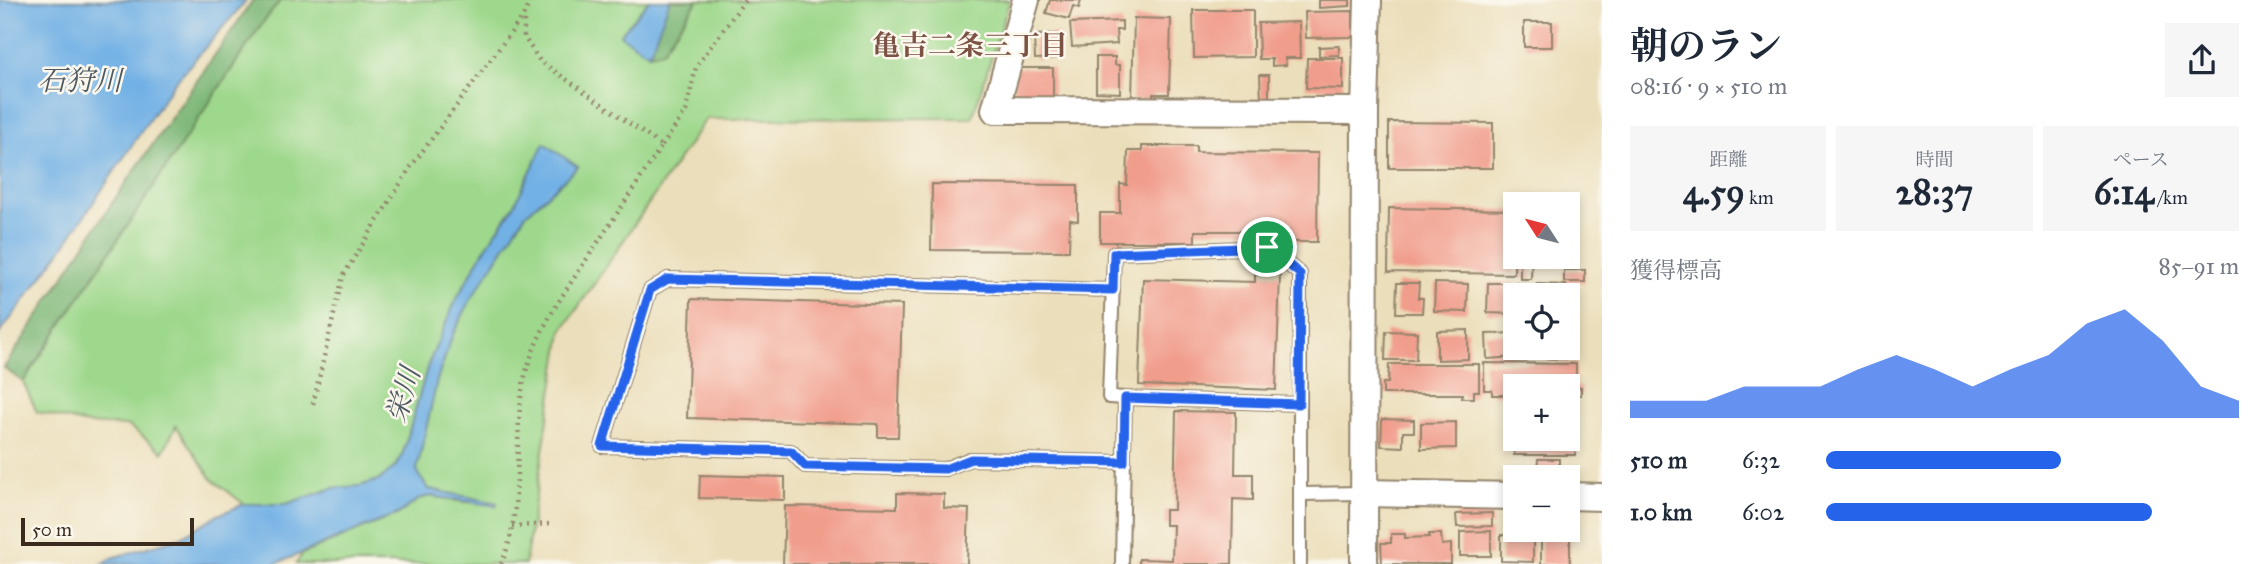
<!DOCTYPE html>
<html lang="ja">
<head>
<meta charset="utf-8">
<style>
  :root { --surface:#fff; --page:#f6f6f7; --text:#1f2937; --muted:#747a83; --accent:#2563eb }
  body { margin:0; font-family:"IM FELL Great Primer","Noto Serif JP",serif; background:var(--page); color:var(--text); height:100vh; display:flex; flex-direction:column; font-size:26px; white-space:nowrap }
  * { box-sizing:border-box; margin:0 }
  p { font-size:23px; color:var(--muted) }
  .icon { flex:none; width:38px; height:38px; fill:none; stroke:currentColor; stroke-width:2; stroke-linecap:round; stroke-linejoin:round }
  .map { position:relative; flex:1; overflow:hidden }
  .drawer { display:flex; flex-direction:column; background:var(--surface); width:665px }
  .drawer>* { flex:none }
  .needle { width:46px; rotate:306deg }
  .tools { position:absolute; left:1503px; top:192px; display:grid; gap:14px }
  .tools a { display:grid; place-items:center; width:77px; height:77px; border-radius:0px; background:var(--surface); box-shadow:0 4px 10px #0003; font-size:35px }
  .scale { position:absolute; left:21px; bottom:18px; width:173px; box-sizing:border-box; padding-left:7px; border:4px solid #3b2a1e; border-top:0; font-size:19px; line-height:24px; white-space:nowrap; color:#3b2a1e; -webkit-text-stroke:5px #fbf7ec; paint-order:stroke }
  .pin { position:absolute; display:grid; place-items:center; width:60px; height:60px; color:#fff; margin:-30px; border:4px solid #fff; border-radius:50%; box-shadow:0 2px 7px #0007 }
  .round { display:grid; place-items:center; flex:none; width:74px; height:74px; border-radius:0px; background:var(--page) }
  .head { display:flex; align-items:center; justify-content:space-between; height:119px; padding:0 28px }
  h1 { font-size:38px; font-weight:700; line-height:52px }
  .stats { display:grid; grid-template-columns:repeat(3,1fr); gap:10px; height:119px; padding:7px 28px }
  .stats div { display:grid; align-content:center; border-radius:0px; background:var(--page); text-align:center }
  .stats b { font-size:35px; font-weight:700 }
  .stats small { font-size:19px; font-weight:400 }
  .stats p { font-size:19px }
  .chart { height:196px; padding:14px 28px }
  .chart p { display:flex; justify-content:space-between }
  .chart svg { width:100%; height:126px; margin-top:7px; fill:var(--accent); opacity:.7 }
  ul { padding:0 28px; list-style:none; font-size:23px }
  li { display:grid; grid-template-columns:112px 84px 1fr; align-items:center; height:52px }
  li i { height:18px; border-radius:9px; background:var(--accent) }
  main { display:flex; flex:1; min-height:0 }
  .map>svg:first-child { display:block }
  .green { fill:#9ed88c; stroke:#6c8155; stroke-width:2 }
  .forest { fill:#7eb878; stroke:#5c714b; stroke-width:2 }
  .water { fill:#72b1e5; stroke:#566e82; stroke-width:2 }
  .building { fill:#f19d8c }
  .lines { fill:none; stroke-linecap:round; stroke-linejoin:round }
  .service-casing { stroke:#93846c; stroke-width:16 }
  .minor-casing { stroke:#93846c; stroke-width:30 }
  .path { stroke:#93846c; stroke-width:4.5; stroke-dasharray:2 5; stroke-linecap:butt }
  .service { stroke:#fff; stroke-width:12 }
  .minor { stroke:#fff; stroke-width:26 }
  .route-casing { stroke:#fff; stroke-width:14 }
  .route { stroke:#2563eb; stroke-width:9 }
  .labels { text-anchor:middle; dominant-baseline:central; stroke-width:5; stroke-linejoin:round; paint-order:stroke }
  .neighbourhood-label { font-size:28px; font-weight:bold; fill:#7b5244; stroke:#fbf7ec }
  .water-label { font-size:28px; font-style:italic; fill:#4e5964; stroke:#fbf7ec }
</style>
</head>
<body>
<main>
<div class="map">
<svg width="1602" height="564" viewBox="0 0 1602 564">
  <rect width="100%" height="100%" fill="#fbf7ec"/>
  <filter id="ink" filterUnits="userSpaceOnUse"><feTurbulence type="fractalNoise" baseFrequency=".0143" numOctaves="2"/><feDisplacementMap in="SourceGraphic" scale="14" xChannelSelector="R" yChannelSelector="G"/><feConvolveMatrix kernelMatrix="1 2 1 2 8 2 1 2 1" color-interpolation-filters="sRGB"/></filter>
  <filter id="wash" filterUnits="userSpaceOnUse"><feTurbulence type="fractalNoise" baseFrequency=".00686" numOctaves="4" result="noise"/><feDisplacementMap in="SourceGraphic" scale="28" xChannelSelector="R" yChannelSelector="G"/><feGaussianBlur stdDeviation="1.57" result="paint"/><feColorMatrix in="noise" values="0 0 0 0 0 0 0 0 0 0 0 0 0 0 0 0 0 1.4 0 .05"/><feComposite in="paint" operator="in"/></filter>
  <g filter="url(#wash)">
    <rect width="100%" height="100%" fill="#ebdeba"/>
    <path class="green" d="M281,0h368l-29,35 42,16 36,-51h312l-38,118 -266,1 -144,212 -37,233h-229l6,-10 96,-40 23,-16 10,-2 33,6 32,1 -67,-14 -10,-13 -2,-7 20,-89 16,-46 18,-35 54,-84 52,-48 -33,-23 -30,62 -28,41 -30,53 -28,65 -25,88 -8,14 -16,13 -19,6 -26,2 -48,16h-42l-32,-25 -36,-53 -13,26 -34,-26 -41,-2 -51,-12 -14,-30 238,-357z"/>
    <g class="forest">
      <path d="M253,0h28l-20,25 -238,357 -19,-14 106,-162z"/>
      <path d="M670,0h28l-36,51 -13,3z"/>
    </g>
    <g class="water">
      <path d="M0,0h247l-73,83 -114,169 -60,81z"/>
      <path d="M649,0h21l-21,54 -29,-19z"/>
      <path d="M544,143l34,24 -53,48 -54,84 -18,35 -16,46 -20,89 2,7 10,13 68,14 -1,3 -65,-10 -10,2 -23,16 -123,50h-173l10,-6 69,-21 37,-22 26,-11h42l48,-16 26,-2 19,-6 16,-13 8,-14 25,-88 28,-65 30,-53 28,-41z"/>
    </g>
    <g id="blocks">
      <g class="building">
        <path d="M1050,0h31l-2,8 -6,-2 -4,13 -23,-6z"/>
        <path d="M1319,0h31v6l-31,2z"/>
        <path d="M1193,10h60v47l-59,1z"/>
        <path d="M1353,11v26l-47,1 -1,-26z"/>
        <path d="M1134,18l37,1 -2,75h-16v6h-21z"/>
        <path d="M1122,21v9h-6l1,14 -45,3 -2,-24z"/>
        <path d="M1299,22l1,36h-15l1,7 -14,1v-7h-13l-1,-36z"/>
        <rect x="1524" y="22" width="28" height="25"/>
        <path d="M1059,34l1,24 -25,1 -1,-24z"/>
        <path d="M1339,46v9l-20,1v-9z"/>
        <path d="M1096,57h19v8h5v28l-24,-1z"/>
        <path d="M1307,58h36v31l-37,-1z"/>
        <rect x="1014" y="68" width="39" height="29"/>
        <path d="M1260,75h9v25h-8z"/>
        <path d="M1389,122l104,1v45h-104z"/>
        <path d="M1142,146h54v6l122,1 -1,89h-28v-11h-94v11h-95v-29h20v-29l7,1 1,-34h14z"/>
        <path d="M932,184l146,1v36l-8,-1 -1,31 -138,-1z"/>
        <path d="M1536,195v10h-15l-1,-9z"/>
        <path d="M1389,208l127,2 -2,64 -126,-2z"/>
        <path d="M1520,257h12l-1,22h-11z"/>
        <rect x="1564" y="270" width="21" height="12"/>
        <path d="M1255,274l25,1 -4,115 -137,-5 4,-106 112,3z"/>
        <path d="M1397,283h22l-1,15h5l-1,15h-26z"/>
        <path d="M1435,283l33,1 -1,28 -33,-1z"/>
        <path d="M1488,283h29l-1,31 -29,-1z"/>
        <path d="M1537,284l29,1v11h-29z"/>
        <path d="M691,299l211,6 -4,132h-20v-13l-191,-6z"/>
        <path d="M1468,330v29l-31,1v-29z"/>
        <path d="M1386,331l31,1 -1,28h-31z"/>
        <path d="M1516,333v24l-29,2 -1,-25z"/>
        <path d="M1538,348h28v11l-28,-1z"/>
        <path d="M1484,363l92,1v23h5v8h-13v-8h-52v8h-24v-5h-8z"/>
        <path d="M1389,364h90v27h-5v7h-12l1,-4h-80v-11h5z"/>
        <path d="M1176,411l60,1 -1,62h18v26l-20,-1 -1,65h-93v-5l33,1 1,-35h-8v-15h9z"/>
        <path d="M1382,419l32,1v12h-11v15l-22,-1z"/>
        <path d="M1456,422v26l-35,1v-26z"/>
        <path d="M1568,423h7v32h-61v-16h54z"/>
        <path d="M1538,459h21v18h-22z"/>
        <path d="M700,475l85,2v23l-86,-2z"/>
        <path d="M897,493l47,1v14l25,1 -2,55h-184l2,-58 112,2z"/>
        <path d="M1492,513v13l-35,1 -1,-13z"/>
        <rect x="1541" y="530" width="29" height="34"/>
        <path d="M1491,531v25h-31v-24z"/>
        <path d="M1391,534h14v4l24,-1v-3h12l1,11 9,-1v20h-69l-1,-21h10z"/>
        <path d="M1501,535l32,1v26l-32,-1z"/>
      </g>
    </g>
  </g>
  <g filter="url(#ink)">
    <use href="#blocks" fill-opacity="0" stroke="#93846c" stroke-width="2"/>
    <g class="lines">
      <defs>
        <g id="service">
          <path d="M1113,290l-445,-11 -18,11 -48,156 189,5 14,15 140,3 25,-10 154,3"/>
          <path d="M1125,398l174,6"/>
          <path d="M1300,494l64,-1"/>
          <path d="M1122,564l3,-166 -16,-1 5,-144 153,-6 33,27v290"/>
        </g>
        <g id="minor">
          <path d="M1026,0l-31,110 370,1"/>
          <path d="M1364,493l152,3"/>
          <path d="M1568,496l34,1"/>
          <path d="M1364,564l1,-453 3,-111"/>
        </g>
      </defs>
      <use href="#service" class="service-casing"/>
      <use href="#minor" class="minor-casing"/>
      <g class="path">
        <path d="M662,146l24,-35 10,-44 49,-67"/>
        <path d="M313,404l30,-128 67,-108 114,-153"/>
        <path d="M512,526l39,-2"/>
        <path d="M501,564c23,-46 12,-126 22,-179 10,-52 43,-94 71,-137 23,-34 45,-68 68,-102l-122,-85 -16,-24v-22l6,-15"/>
      </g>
      <use href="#service" class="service"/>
      <use href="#minor" class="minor"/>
    </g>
  </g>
  <g class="lines" filter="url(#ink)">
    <defs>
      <path id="route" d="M1267,247l33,27 -1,130 -174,-6 -1,64 -153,-3 -26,10 -140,-3 -14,-15 -189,-5 48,-156 18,-11 445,11 1,-37z"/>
    </defs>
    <use href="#route" class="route-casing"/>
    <use href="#route" class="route"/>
  </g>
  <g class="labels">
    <g class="neighbourhood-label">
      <text x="970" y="45">亀吉二条三丁目</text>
    </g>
    <g class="water-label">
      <text x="80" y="80">石狩川</text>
      <text transform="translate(403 395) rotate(-73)">栄川</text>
    </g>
  </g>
</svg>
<div class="tools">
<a><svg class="needle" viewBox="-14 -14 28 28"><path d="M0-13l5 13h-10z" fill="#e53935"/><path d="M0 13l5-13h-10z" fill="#747a83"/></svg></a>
<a><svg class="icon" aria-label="locate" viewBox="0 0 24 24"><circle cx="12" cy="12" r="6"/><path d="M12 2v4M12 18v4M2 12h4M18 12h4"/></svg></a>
<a>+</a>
<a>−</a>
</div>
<div class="scale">50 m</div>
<div class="pin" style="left:1267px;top:247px;background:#1e9e55"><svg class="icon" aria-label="arrive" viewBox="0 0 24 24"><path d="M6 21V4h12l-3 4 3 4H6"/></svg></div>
</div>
<section class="drawer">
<div class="head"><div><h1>朝のラン</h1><p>08:16 · 9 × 510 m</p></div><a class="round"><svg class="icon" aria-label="share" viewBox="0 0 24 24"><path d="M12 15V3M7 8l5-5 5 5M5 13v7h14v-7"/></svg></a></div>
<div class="stats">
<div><p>距離</p><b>4.59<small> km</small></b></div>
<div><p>時間</p><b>28:37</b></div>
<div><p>ペース</p><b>6:14<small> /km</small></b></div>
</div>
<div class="chart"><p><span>獲得標高</span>85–91 m</p>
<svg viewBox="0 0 160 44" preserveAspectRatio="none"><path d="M0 44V38L10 38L20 38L30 33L40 33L50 33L60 27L70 22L80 27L90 33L100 27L110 22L120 11L130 6L140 17L150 33L160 38V44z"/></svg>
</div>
<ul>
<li><b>510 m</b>6:32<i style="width:57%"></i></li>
<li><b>1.0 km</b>6:02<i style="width:79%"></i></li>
</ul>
</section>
</main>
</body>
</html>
